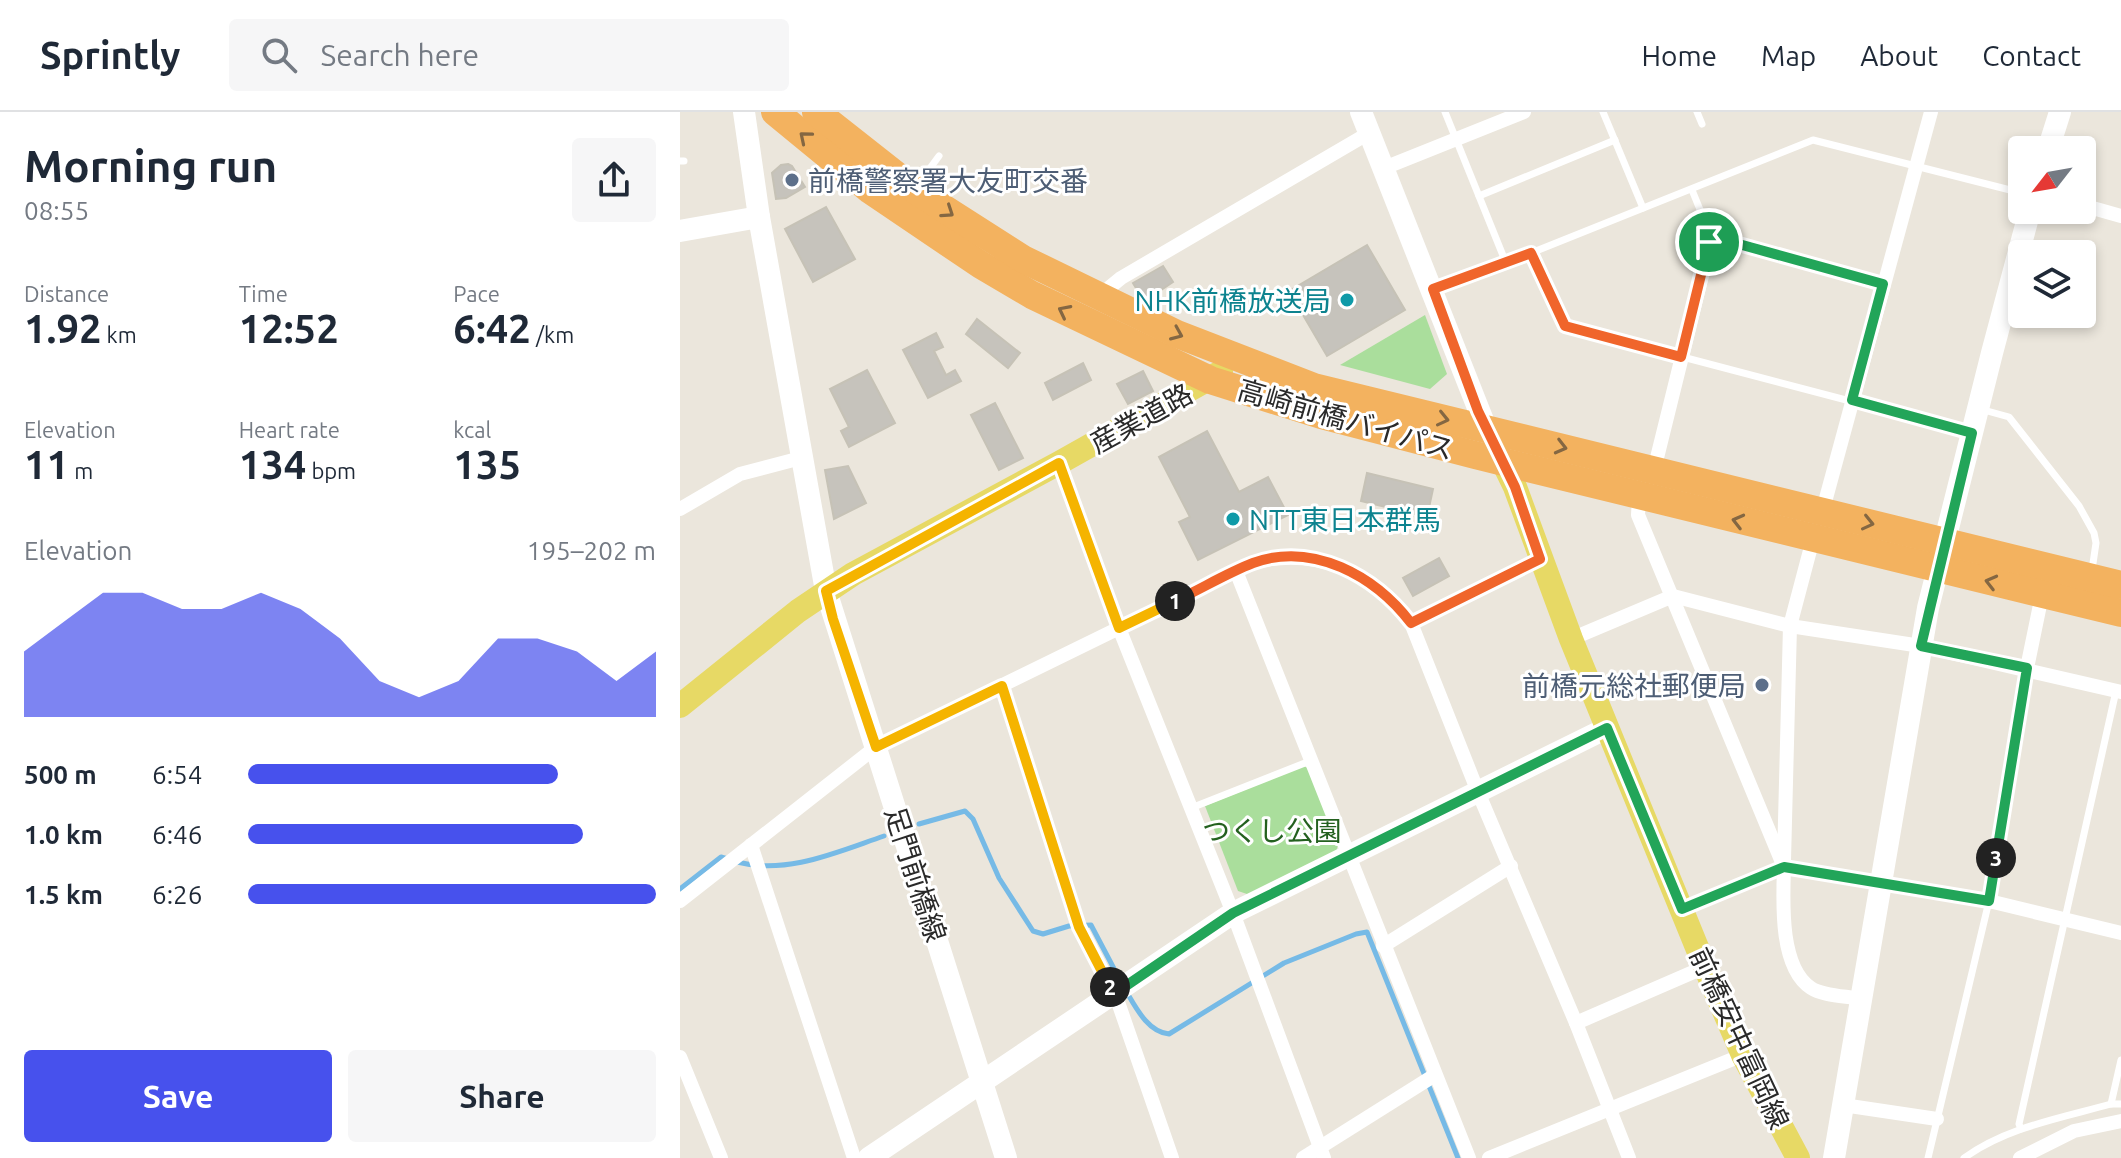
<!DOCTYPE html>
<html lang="en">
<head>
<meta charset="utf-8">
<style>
  :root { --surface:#fff; --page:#f6f6f7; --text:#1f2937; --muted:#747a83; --line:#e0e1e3; --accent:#4751ed }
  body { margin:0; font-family:Ubuntu,"Noto Sans JP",sans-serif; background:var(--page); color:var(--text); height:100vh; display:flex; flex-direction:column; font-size:30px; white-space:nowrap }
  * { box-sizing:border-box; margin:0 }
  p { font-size:26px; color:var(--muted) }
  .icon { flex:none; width:44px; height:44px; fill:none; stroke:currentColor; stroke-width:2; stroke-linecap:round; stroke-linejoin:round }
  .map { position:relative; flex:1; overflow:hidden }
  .side { display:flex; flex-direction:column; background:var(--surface); width:680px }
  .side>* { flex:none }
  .needle { width:52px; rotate:239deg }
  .fabs { position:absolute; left:1328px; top:24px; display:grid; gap:16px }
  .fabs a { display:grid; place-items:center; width:88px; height:88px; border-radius:8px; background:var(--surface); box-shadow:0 4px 12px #0003; font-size:40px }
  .pin { position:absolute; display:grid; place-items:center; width:68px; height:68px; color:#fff; margin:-34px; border:4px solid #fff; border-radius:50%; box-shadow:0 2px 8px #0007 }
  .km { position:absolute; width:40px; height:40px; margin:-20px; border-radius:50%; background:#222; color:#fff; font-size:22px; line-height:40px; text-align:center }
  .round { display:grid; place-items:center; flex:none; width:84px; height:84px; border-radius:8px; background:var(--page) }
  .overview { display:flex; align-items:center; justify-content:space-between; height:136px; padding:0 24px }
  h1 { font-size:44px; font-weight:700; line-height:60px }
  .stats { display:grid; grid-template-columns:repeat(3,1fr); gap:12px; height:136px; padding:8px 24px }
  .stats div { display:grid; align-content:center }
  .stats b { font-size:40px; font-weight:700 }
  .stats small { font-size:22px; font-weight:400 }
  .stats p { font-size:22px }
  .chart { height:224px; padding:16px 24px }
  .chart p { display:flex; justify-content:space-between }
  .chart svg { width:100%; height:144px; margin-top:8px; fill:var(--accent); opacity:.7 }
  .primary-button { display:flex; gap:16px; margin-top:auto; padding:16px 24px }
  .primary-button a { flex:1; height:92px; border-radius:8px; background:var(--accent); color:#fff; font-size:32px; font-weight:700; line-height:92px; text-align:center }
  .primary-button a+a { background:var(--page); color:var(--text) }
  ul { padding:0 24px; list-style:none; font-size:26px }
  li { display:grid; grid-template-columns:128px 96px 1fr; align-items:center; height:60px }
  li i { height:20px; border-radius:10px; background:var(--accent) }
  header { display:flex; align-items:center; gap:48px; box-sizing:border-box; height:112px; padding:0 40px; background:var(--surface); border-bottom:2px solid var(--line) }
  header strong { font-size:38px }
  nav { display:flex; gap:44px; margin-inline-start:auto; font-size:28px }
  .search { width:560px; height:72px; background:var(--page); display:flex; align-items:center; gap:20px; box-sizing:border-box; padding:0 28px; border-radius:8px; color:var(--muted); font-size:30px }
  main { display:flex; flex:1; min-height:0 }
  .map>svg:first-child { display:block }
  .green { fill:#aade9c }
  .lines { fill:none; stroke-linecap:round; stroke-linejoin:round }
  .stream { stroke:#76bae6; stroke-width:5 }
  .building { fill:#c6c3bc; stroke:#c6c2b6; stroke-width:2 }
  .lane { stroke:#fff; stroke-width:7 }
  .street { stroke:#fff; stroke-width:14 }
  .secondary { stroke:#fff; stroke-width:22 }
  .primary { stroke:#e7d965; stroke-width:24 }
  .highway { stroke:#f3b25f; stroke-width:28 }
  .oneway { stroke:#846742 }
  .split-1-casing { stroke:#fff; stroke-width:16 }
  .split-2-casing { stroke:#fff; stroke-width:16 }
  .split-3-casing { stroke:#fff; stroke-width:16 }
  .split-4-casing { stroke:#fff; stroke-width:16 }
  .split-1 { stroke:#f0652b; stroke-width:10 }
  .split-2 { stroke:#f5b400; stroke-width:10 }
  .split-3 { stroke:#22a559; stroke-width:10 }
  .split-4 { stroke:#22a559; stroke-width:10 }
  .service-dot { fill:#5c6f8a; stroke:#fff; stroke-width:3 }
  .culture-dot { fill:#0f9aa8; stroke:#fff; stroke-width:3 }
  .labels { text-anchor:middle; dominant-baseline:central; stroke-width:6; stroke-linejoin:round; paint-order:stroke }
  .service-label { font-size:28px; fill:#4e5e75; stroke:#fff; text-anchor:start }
  .culture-label { font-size:28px; fill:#0d838f; stroke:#fff; text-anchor:end }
  .street-label { font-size:28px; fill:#2a2a2a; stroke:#fff }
  .park-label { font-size:28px; fill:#24611f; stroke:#fff }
</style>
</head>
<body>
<header>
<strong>Sprintly</strong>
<div class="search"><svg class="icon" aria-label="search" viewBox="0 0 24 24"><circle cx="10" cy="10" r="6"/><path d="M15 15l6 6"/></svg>Search here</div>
<nav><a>Home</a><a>Map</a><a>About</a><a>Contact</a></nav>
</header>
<main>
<section class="side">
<div class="overview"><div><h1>Morning run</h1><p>08:55</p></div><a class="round"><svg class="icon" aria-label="share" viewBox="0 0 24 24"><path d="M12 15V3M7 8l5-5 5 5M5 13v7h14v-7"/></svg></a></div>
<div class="stats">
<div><p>Distance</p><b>1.92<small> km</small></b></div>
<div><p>Time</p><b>12:52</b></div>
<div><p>Pace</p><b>6:42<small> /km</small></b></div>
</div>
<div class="stats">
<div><p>Elevation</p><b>11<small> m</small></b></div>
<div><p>Heart rate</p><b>134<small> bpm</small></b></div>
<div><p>kcal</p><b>135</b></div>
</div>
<div class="chart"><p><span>Elevation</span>195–202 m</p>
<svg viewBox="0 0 160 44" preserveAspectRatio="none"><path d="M0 44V24L10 15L20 6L30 6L40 11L50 11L60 6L70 11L80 20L90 33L100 38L110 33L120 20L130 20L140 24L150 33L160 24V44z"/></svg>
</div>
<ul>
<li><b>500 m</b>6:54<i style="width:76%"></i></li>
<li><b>1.0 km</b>6:46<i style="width:82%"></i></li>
<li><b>1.5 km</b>6:26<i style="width:100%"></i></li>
</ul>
<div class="primary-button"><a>Save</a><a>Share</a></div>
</section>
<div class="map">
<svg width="1441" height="1046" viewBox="0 0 1441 1046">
  <rect width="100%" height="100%" fill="#ebe6dc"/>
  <g class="green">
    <path d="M745,203l22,59 -17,15 -90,-24z"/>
    <path d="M623,654l8,3 28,73 -3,10 -86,43 -12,-4 -33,-85z"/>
  </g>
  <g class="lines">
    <g class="stream">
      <path d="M239,712l46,-13 8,8 26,59 34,53 10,3 26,-8 22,-1 30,57"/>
      <path d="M57,750c50,13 100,-10 147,-26"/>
      <path d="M0,777l41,-32 7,2"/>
      <path d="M446,879c10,17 22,41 43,43l115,-71 72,-29 11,-2 91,226"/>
    </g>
  </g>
  <g class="building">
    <path d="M108,52l4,2 13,21 -19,11 -10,1 -4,-26 9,-8z"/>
    <path d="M146,95l29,52 -42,23 -28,-53z"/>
    <path d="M687,133l38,65 -78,46 -38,-65z"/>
    <path d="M483,154l10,16 -27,18 -4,-2 -9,-15z"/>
    <path d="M297,207l43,34 -12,15 -42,-34z"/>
    <path d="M256,221l7,14 -9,4 12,24 9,-5 6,11 -33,17 -25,-48z"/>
    <path d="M403,251l8,17 -38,20 -8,-17z"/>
    <path d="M187,258l28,53 -46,24 -8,-16 8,-4 -19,-38z"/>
    <path d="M463,259l10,20 -25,13 -11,-20z"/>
    <path d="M315,291l28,55 -24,12 -28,-55z"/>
    <path d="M527,319l32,61 29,-15 20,38 -90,45 -19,-38 11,-5 -31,-60z"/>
    <path d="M168,354l18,37 -32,16 -9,-49z"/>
    <path d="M687,361l66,16 -6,28 -66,-16z"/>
    <path d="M759,446l10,18 -36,20 -10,-18z"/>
  </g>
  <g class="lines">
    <g class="lane">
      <path d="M765,0l61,151"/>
      <path d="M923,0l40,96"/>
      <path d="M1017,0l5,12"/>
      <path d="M0,49h4"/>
      <path d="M239,71l20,-27"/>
      <path d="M1012,78l20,49"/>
      <path d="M799,84l136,-56"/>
      <path d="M851,141l34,73 403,106"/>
      <path d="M755,177l71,-26 307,-123 209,53"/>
      <path d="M1300,297l29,8 70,89 15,27 2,10 -4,27"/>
      <path d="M511,696l119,-47"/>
      <path d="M1004,796l100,-41 205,34 -61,257"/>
      <path d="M1431,992l10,-44"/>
      <path d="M1341,1017l-2,-5 97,-433"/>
      <path d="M1284,1046c43,-31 97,-40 147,-54h10"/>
    </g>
    <g class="street">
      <path d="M704,56l140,-56"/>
      <path d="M1402,93l39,11"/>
      <path d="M423,187l7,-12 11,-9 248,-145"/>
      <path d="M379,351l60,165 114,285 91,245"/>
      <path d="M974,358l57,-231 6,-1 166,46"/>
      <path d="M959,385l-1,18 146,352c-1,33 -5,100 27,121 12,8 35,8 50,11"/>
      <path d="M0,397l60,-35 61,-16"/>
      <path d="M1142,401l109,-401"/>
      <path d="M556,459l233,587"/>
      <path d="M1362,483l-15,73 -38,233 132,32"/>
      <path d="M731,511l129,-64"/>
      <path d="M891,527l102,-43 117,30 131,20 200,46"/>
      <path d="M322,574l77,241 39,75 54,156"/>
      <path d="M71,733l103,313"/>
      <path d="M1104,748l6,-234 23,-87"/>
      <path d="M0,789l196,-154 376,-184c63,-17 120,8 159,60l67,169 98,231 53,135"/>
      <path d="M703,834l128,-80"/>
      <path d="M896,911l129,-56"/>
      <path d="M0,945l41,101"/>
      <path d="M1163,993l94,14"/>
      <path d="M623,1046l132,-83"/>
      <path d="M809,1046l254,-103"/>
      <path d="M1340,1046l54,-27 47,-10"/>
    </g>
    <g class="secondary">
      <path d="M64,0l15,105 67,374 180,567"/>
      <path d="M681,0l125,316"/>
      <path d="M1368,38l12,-38"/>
      <path d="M0,119l79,-14"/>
      <path d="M189,1046l364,-245 374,-185"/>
      <path d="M1154,1046l94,-550 64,-255 38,-143"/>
    </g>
    <g class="primary">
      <path d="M818,340l17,35 56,152 134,328 38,88 55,103"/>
      <path d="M0,594l118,-95 55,-37 206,-111 162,-91"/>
    </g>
    <g class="highway">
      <path d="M95,0l95,78 111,75 51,30 178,85 111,35 154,40 646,158"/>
      <path d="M136,0l99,78 108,69 154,75 137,53 807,198"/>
    </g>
  </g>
  <defs><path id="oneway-chevron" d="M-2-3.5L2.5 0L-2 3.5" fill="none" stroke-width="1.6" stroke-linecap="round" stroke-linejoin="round" transform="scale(2)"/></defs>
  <g class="oneway">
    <use href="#oneway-chevron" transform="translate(125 25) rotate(-140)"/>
    <use href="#oneway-chevron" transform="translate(268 100) rotate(34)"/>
    <use href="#oneway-chevron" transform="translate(384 199) rotate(-153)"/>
    <use href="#oneway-chevron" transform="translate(497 222) rotate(23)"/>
    <use href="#oneway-chevron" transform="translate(763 307) rotate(13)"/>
    <use href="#oneway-chevron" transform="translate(881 335) rotate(14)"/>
    <use href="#oneway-chevron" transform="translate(1058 409) rotate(-166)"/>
    <use href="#oneway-chevron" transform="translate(1188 411) rotate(13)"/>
    <use href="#oneway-chevron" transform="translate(1311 470) rotate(-166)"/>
  </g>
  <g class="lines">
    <defs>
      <path id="split-1" d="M495,489c26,-12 52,-28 78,-38 60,-22 122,13 158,60l129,-64 -25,-72 -37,-76 -45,-122 98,-36 34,73 116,31 28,-115"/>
      <path id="split-2" d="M430,875l-31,-60 -77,-241 -126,61 -43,-128 -7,-28 233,-128 60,165 56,-27"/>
      <path id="split-3" d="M430,875l4,7 119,-81 374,-185 75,181 102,-42 205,34 7,-43"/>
      <path id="split-4" d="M1029,130l8,-4 166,46 -31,116 120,33 -51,213 106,22 -31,190"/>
    </defs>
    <use href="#split-1" class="split-1-casing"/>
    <use href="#split-2" class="split-2-casing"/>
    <use href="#split-3" class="split-3-casing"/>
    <use href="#split-4" class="split-4-casing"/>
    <use href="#split-1" class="split-1"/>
    <use href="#split-2" class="split-2"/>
    <use href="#split-3" class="split-3"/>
    <use href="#split-4" class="split-4"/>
  </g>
  <g class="service-dot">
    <circle cx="112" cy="68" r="8"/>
    <circle cx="1082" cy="573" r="8"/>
  </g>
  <g class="culture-dot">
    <circle cx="667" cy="188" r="8"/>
    <circle cx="553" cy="407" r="8"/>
  </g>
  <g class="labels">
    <g class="service-label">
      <text x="128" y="68">前橋警察署大友町交番</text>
      <text x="1066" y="573" text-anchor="end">前橋元総社郵便局</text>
    </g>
    <g class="culture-label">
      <text x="651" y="188">NHK前橋放送局</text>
      <text x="569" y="407" text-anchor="start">NTT東日本群馬</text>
    </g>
    <g class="street-label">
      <text transform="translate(461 306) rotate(-29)">産業道路</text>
      <text transform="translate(666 307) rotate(16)">高崎前橋バイパス</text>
      <text transform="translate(236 762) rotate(72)">足門前橋線</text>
      <text transform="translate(1060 926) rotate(65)">前橋安中富岡線</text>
    </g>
    <g class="park-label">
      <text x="592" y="718">つくし公園</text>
    </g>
  </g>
</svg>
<div class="fabs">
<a><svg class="needle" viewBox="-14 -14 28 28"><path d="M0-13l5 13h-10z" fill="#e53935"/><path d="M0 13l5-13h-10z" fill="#747a83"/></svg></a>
<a><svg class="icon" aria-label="layers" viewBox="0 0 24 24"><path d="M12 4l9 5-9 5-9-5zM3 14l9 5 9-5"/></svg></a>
</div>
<div class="pin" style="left:1029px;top:130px;background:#1e9e55"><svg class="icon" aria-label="arrive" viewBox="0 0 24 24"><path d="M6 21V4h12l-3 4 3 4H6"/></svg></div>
<b class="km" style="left:495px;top:489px">1</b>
<b class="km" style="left:430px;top:875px">2</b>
<b class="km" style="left:1316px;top:746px">3</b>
</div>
</main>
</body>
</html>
